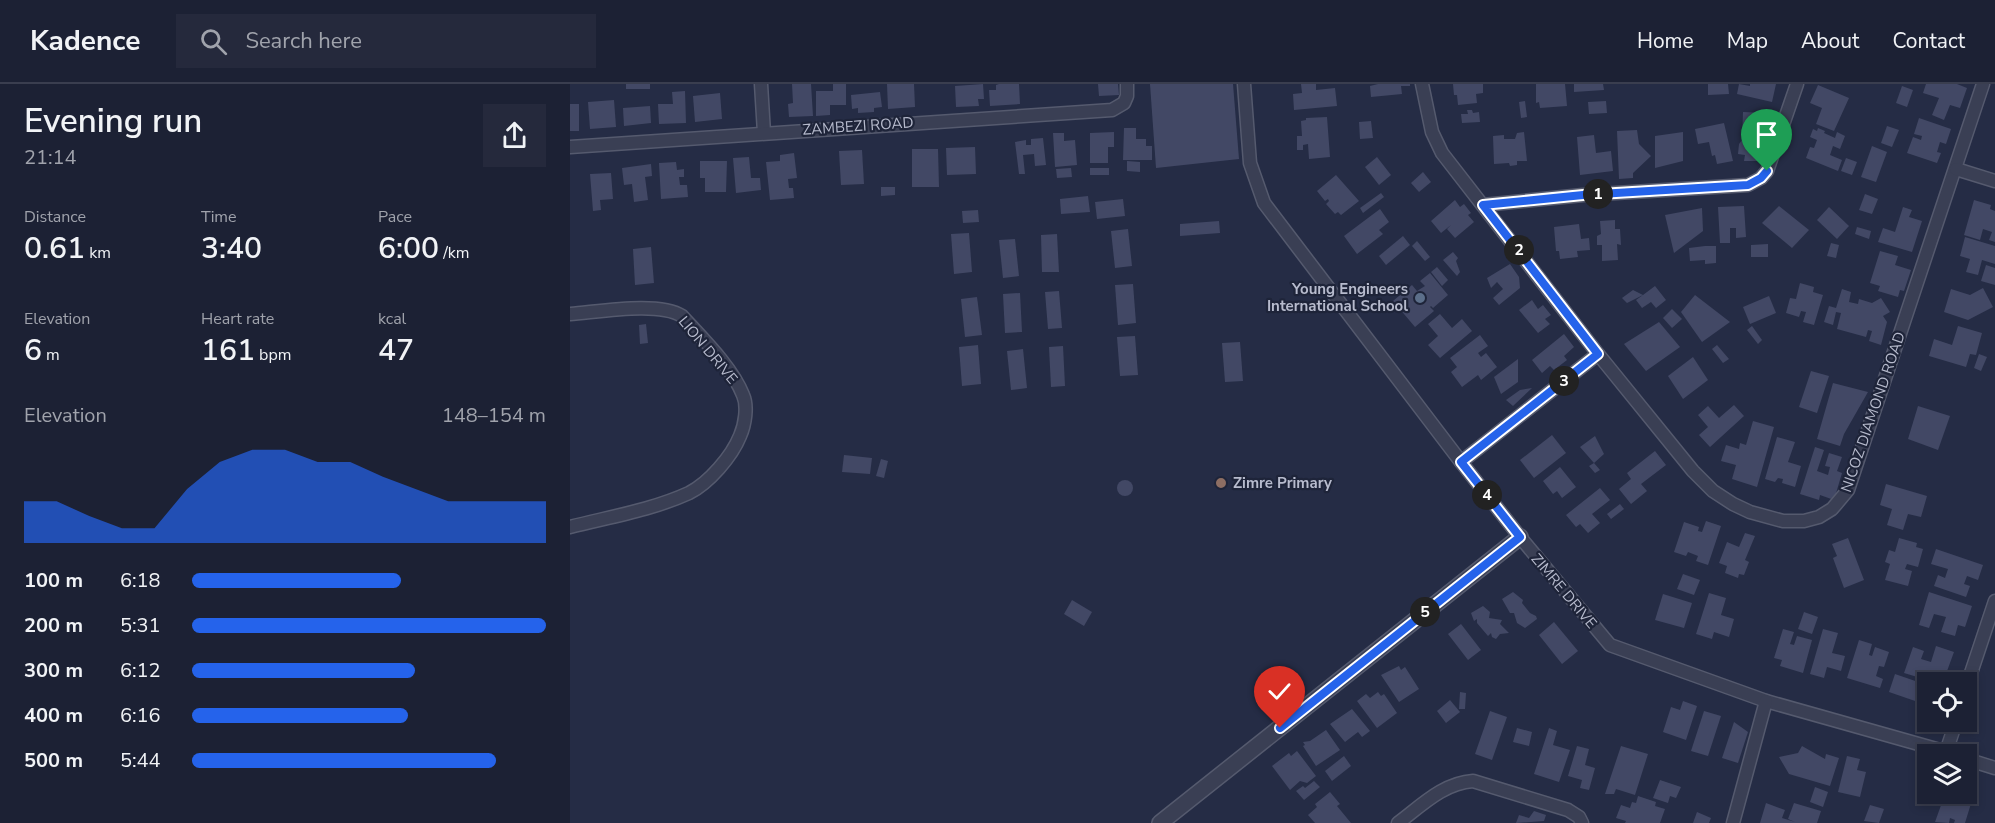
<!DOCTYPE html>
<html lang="en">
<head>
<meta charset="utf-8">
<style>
  :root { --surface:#1c2134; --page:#25293c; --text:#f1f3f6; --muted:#a0a3ac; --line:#3a3e4f; --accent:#2563eb }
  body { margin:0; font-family:"Nunito Sans",sans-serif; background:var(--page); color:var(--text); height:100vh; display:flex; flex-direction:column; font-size:22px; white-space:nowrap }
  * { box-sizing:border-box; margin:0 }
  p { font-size:20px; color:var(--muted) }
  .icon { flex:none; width:33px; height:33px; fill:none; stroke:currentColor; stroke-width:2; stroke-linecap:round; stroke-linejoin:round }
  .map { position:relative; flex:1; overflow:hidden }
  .details { display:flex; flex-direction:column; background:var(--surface); width:570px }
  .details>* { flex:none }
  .buttons { position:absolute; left:1347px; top:588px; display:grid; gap:12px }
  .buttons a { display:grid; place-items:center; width:60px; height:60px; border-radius:0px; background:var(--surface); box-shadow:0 3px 9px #0003,0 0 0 2px var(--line); font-size:30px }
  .pin { position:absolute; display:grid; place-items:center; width:51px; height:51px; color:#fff; margin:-62px -26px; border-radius:50% 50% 50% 0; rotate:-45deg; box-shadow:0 0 6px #0007 }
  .pin .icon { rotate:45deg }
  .km { position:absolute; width:30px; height:30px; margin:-15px; border-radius:50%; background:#222; color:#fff; font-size:16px; line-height:30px; text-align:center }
  .round { display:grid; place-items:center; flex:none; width:63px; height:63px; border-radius:0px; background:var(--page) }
  .head { display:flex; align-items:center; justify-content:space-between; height:102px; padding:0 24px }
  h1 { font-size:33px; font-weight:600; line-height:45px }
  .metrics { display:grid; grid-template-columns:repeat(3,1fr); gap:9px; height:102px; padding:6px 24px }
  .metrics div { display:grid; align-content:center }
  .metrics b { font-size:30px; font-weight:600 }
  .metrics small { font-size:16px; font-weight:400 }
  .metrics p { font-size:16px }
  .chart { height:168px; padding:12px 24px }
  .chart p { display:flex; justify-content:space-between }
  .chart svg { width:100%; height:108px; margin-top:6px; fill:var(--accent); opacity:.7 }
  ul { padding:0 24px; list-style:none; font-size:20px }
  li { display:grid; grid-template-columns:96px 72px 1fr; align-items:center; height:45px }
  li i { height:15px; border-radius:8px; background:var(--accent) }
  header { display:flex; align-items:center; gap:36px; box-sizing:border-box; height:84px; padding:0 30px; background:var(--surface); border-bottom:2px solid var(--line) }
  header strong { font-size:28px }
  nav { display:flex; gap:33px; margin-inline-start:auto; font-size:21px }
  .search { width:420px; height:54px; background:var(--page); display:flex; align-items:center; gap:15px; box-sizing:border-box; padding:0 21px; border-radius:0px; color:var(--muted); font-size:22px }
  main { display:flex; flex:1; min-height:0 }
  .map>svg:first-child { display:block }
  .building { fill:#424865 }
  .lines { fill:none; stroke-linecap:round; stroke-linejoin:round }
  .minor-casing { stroke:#555a6e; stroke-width:15 }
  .tertiary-casing { stroke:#555a6e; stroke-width:18 }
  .minor { stroke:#3a3f54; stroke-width:12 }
  .tertiary { stroke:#3a3f54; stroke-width:15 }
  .route-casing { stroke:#fff; stroke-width:12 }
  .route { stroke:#2563eb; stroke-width:8 }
  .service-dot { fill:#5c6f8a; stroke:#1e2439; stroke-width:2 }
  .education-dot { fill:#8d6e63; stroke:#1e2439; stroke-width:2 }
  .labels { text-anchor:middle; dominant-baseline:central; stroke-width:4.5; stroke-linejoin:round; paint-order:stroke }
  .street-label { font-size:15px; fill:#b7bbcd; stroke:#1e2439 }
  .poi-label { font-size:15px; font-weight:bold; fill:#b7bbcd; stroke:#1e2439; text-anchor:end }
</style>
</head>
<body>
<header>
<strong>Kadence</strong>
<div class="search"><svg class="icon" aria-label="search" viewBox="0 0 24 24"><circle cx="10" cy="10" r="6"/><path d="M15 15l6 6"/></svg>Search here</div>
<nav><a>Home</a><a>Map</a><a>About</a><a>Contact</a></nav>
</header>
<main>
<section class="details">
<div class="head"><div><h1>Evening run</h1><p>21:14</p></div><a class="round"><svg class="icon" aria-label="share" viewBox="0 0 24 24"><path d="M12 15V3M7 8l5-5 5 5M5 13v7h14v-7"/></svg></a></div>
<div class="metrics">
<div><p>Distance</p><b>0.61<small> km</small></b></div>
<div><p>Time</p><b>3:40</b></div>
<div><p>Pace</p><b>6:00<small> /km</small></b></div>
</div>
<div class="metrics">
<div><p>Elevation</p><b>6<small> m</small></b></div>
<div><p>Heart rate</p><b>161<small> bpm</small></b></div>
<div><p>kcal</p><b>47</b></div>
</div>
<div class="chart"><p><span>Elevation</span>148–154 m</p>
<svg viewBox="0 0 160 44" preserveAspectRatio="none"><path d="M0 44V27L10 27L20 33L30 38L40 38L50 22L60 11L70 6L80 6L90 11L100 11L110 17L120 22L130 27L140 27L150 27L160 27V44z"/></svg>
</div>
<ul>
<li><b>100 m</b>6:18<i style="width:59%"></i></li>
<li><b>200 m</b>5:31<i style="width:100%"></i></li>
<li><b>300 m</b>6:12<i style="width:63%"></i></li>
<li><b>400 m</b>6:16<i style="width:61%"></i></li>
<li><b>500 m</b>5:44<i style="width:86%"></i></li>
</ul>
</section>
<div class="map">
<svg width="1425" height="739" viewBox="0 0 1425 739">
  <rect width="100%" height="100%" fill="#252c45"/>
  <g class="building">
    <rect x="56" y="0" width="24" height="5"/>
    <path d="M222,0h19l2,32 -24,1 -1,-13 5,-1z"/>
    <path d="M263,0h13v21h-16v10l-14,1v-25h17z"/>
    <path d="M317,0h27l1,23 -27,2z"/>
    <path d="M413,0l1,15h-6l1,7 -23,1 -1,-21z"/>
    <path d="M449,0l1,20 -30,2 -1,-16h7v-5l3,-1z"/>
    <path d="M528,0h20l1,11 -20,1z"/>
    <path d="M580,0h83l6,75 -83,9z"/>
    <path d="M731,0h15v6l19,-2 2,18 -43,4 -1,-16 9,-1z"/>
    <path d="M808,0h32v2h-9l1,8 -31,3 -1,-11z"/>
    <path d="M883,0h30v9l-7,1 1,9 -19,2 -1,-10h-3z"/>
    <path d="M966,0h29l2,22 -27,2 -1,-6 -3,1z"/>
    <path d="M1004,0h29l1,6 -30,2z"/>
    <path d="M1138,0h20l1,10 -21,1z"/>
    <path d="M1169,0l11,2v-2h26l-4,18 -35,-8z"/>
    <path d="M1356,0h31l10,4 -7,20 -10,-3 -6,15 -12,-5 7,-17 -16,-5z"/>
    <path d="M1248,1l31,13 -15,33 -18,-7 6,-16 -12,-5z"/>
    <path d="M1332,2l11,4 -6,17 -11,-4z"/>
    <path d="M115,7l1,32 -27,1 -1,-20h15l-1,-12z"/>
    <path d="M310,8l2,15 -8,1v4l-16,1v-5l-6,1 -1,-14z"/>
    <path d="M150,9l2,26 -27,3 -2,-26z"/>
    <path d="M44,16l2,27 -26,2 -2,-27z"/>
    <path d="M955,17l2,16 -6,1 -2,-16z"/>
    <path d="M1036,17l1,12 -18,1 -1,-12z"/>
    <rect x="0" y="20" width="9" height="27"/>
    <path d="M80,22l1,17 -27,3 -1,-18z"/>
    <path d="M897,26h5l1,3 6,-1 1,10 -18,1 -1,-9h7z"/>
    <path d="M1173,28l24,1 -1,48h-22l1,-6 -7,-1 1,-10 3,-4z"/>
    <path d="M757,33l3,40 -21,2 -1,-15 -5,1v5h-6v-14h5l-1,-15 5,-1v-2z"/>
    <path d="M1349,34l32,11 -5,15 -6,-2 -3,10 4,1 -4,10 -30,-10 6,-16 8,3 1,-4 -8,-2z"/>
    <path d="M801,37l2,17 -13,1 -1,-17z"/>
    <path d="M1154,39l9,38 -16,3 -2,-9 -3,1 -3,-14 -11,2 -3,-15z"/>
    <path d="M1317,42l12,4 -7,17 -11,-4z"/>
    <path d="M554,44h12v11h10v7h6v14h-29z"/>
    <path d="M1248,44l7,3 -1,2 11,5 2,-6 8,4 -5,13 -7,-3 -3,9 12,5 -4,11 -32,-13 4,-11 4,1 3,-8 -7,-3 3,-8 4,2z"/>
    <path d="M1067,46l2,14 12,12 -18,17v5l-14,1 -2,-48z"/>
    <path d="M544,48v15h-6v16h-18v-30z"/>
    <path d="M954,48l3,29h-10v4l-7,1 -1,-3 -15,1 -1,-28 11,-1v4h11l2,-6z"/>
    <path d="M1113,48v29l-28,7v-32z"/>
    <path d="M483,49h11v8l11,-1 2,25 -22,2z"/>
    <path d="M1024,51l2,18 15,-2 2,20 -33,4 -3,-38z"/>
    <path d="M473,54l3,27 -11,1 -1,-12 -11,1 2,19h-6l-4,-32 11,-2v5h5v-6z"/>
    <path d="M1302,62l15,6 -11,30 -15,-5z"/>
    <path d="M405,63l1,27 -29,1 -1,-27z"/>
    <path d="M342,65h26l1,38h-27z"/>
    <path d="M292,66l2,34 -23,1 -2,-34z"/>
    <path d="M224,69l3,25 -9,1 1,9h4l1,10 -24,2 -4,-38 14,-1v-6z"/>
    <path d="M179,73l2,21h9l1,12 -25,3 -3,-35z"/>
    <path d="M807,73l14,18 -12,10 -14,-18z"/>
    <path d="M1276,74l11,4 -5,13 -11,-4z"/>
    <path d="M130,77h27l-1,31h-21v-14h-5z"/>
    <path d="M557,77l13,1v10l-13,-1z"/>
    <path d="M106,78l1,8 7,-1v8h-5l1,8h7l1,12 -27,2 -2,-36z"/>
    <path d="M81,80l1,12 -7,1 3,23 -14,2 -2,-18 -8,1 -2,-17z"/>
    <path d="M501,84l1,9 -15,1 -1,-9z"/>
    <rect x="520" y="84" width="19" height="7"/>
    <path d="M853,88l8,10 -12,10 -8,-9z"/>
    <path d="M41,89l2,26 -13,1 1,10 -8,1 -3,-37z"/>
    <path d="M766,91l23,26 -18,14 -3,-3 -3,2 -9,-10 3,-3 -1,-2 -3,2 -8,-10z"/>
    <path d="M311,103h14v8l-14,1z"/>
    <path d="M811,109l3,4 -21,16 -3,-5z"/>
    <path d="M1295,110l13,5 -6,15 -13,-4z"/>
    <path d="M518,112l2,16 -29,2 -1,-15z"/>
    <path d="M553,115l2,17 -28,3 -2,-17z"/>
    <path d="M885,116l5,7 4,-3 7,9 -3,2 6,7 -19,16 -8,-9 4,-4 -10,8 -10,-12z"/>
    <path d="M1404,116l17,5 -1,4 5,2v31l-6,-2 3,-8 -9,-3 -3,11 -16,-5z"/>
    <path d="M1174,122l2,31 -10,1v-10h-6v15h-10l-2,-36z"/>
    <path d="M1209,122l30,24 -17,18 -30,-25z"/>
    <path d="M1259,123l20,19 -12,13 -20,-19z"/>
    <path d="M1333,123l9,3 -3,7 13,4 -10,31 -34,-10 5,-14 12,4z"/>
    <path d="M1132,124l1,23 -29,22 -9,-38z"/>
    <path d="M810,125l9,13 -10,8 4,4 -26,20 -13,-18z"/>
    <path d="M408,126l1,12 -16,1 -1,-12z"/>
    <path d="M1045,136v9h5l1,16 -4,-1 1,16 -16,1v-16h-5v-9l4,-2 -1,-13z"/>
    <path d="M649,137l1,12 -40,3v-12z"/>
    <path d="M1009,140l2,15 8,-1 1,12 -13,1 1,6 -18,2 -1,-8h-3l-2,-24z"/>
    <path d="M1287,143l14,4 -2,8 -14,-5z"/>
    <path d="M558,145l4,37 -17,2 -4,-37z"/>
    <path d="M399,149l3,39 -18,2 -3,-40z"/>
    <path d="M487,150l2,38h-17l-1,-37z"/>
    <path d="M833,152l7,9 -24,20 -7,-9z"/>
    <path d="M1395,153l30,9v18l-13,-4 -4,15 -12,-3 4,-13 -10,-3z"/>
    <path d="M445,155l4,37 -16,2 -4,-38z"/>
    <path d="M847,157l13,16 -5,4 -13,-15z"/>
    <path d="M1261,159l8,2 -3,13 -9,-2z"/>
    <path d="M1198,160v13h-17v-12z"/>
    <path d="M1135,162h11v17l-11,1v-4l-15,1 -1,-13z"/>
    <path d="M81,163l3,36 -19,2 -2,-36z"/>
    <path d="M1310,167l18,5 -3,9 16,5 -7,21 -4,-1 -2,7 -20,-6 2,-5 -10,-3z"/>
    <path d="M883,168l5,6 -2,3 4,11 -3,4 -14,-16z"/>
    <path d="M940,180l9,13 1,11 -21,17 -6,-7 10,-9 -6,-7 -6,6 -4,-10z"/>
    <path d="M1416,181l9,3v17l-14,-4z"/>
    <path d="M867,183l11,13 -6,6 -11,-14z"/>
    <path d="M860,189l18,22 -15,13 -2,-2 -1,1 4,4 -19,16 -22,-26 19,-16 5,6 8,-5 -5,-5z"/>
    <path d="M1230,199l14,4 -1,5 10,3 -9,30 -11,-3 3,-10 -5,-1 -2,6 -13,-4 4,-15 6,1z"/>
    <path d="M563,200l3,39 -18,2 -3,-40z"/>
    <path d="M1085,202l11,14 -10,8 -5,-6 -9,6 -6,-8 7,-5 -16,8 -5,-5 11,-8 10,5z"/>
    <path d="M1413,204l10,19 -25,13 -24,-8 7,-23 19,6z"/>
    <path d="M1272,205l9,3 -2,10 9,2 1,-5 13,4 9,-5 9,14 -7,4 4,6 -6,23 -12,-4 3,-10 -4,-1 -2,7 -29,-8 4,-16 -5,-1 -3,13 -9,-3 5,-16 7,2z"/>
    <path d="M489,207l3,37 -14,1 -3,-37z"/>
    <path d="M450,209l2,39 -17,1 -2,-39z"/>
    <path d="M1125,211l35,27 -28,20 -21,-30z"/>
    <path d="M1199,212l7,17 -26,11 -7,-17z"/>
    <path d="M407,213l5,38 -17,2 -4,-38z"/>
    <path d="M962,216l6,9 5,-4 8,10 -6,4 5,5 -12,9 -19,-23z"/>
    <path d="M1102,225l10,10 -10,9 -9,-10z"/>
    <path d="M870,230l12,14 10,-9 10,12 -32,27 -12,-13 10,-9 -10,-12z"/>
    <path d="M1089,238l21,25 -34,24 -22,-27z"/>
    <path d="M76,240l2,19 -8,1 -1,-19z"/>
    <path d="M1182,242l10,14 -4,4 -11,-14z"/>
    <path d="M1388,242l24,7 -6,22 -6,-1 -4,13 -37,-11 5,-17 18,6z"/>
    <path d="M994,250l10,13 -10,9 3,4 -13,10 -4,-4 -8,7 -10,-13z"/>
    <path d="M910,251l8,11 -10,7 3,4 5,-4 11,14 -16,13 -3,-5 -16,12 -11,-15 6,-5 -7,-9z"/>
    <path d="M565,252l3,39 -18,1 -3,-39z"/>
    <path d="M670,258l3,39 -18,1 -3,-39z"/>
    <path d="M408,261l3,39 -19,2 -3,-39z"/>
    <path d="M1147,261l12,14 -6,4 -11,-14z"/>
    <path d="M493,262l2,40 -14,1 -2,-40z"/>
    <path d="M453,265l4,39 -16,2 -4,-39z"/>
    <path d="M1409,270l8,3 -6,14 -7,-3z"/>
    <path d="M1123,273l15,23 -25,19 -15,-23z"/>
    <path d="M948,275v23l-17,12 -7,-17z"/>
    <path d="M1241,287l18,5 -12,37 -18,-6z"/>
    <path d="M1263,299l35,9 -24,42 -4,12 -23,-7z"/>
    <path d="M962,304l-19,18 -7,-6 14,-10z"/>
    <path d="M1164,321l10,11 -34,31 -11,-12 9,-8 -10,-12 10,-9 11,12z"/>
    <path d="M1348,322l32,10 -12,34 -30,-11z"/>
    <path d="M1183,337l21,6 -17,60 -25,-8 4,-14 -15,-4 5,-16 13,4 1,-6 6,2z"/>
    <path d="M982,351l14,18 -32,25 -14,-18z"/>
    <path d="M1025,352l9,18 -10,9 6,7 -5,3 -6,-7 5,-3 -14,-16z"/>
    <path d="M1207,353l18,5 -7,20 13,4 -6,21 -13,-4 1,-4 -5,-1 -3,4 -10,-3z"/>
    <path d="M1245,363l9,3 -7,21 11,4 2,-8 -5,-1 4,-13 13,4 -5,14 5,2 -8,27 -14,-5 -1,5 -19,-6z"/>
    <path d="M1085,367l11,14 -25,19 6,7 -16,13 -12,-15 12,-10 -4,-6z"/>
    <path d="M274,371l28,3 -2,16 -28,-2z"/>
    <path d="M311,375l7,2 -4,17 -8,-2z"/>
    <path d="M990,383l16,20 -14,11 -5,-7 -4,3 -10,-13z"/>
    <circle cx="555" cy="404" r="8"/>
    <path d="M1316,400l41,12 -6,21 -13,-3 -5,16 -16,-5 5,-16 -12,-4z"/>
    <path d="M1030,404l10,12 -18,14 8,9 -12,10 -8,-9 -4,3 -10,-12z"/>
    <path d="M1050,420l4,5 -13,10 -4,-5z"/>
    <path d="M1136,437l15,5 -13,39 -12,-4 2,-5 -10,-4 -2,4 -12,-4 10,-30 15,5 -1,4 4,1z"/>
    <path d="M1175,449l10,3 -10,24 4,2 -5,13 -5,-1 -1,4 -13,-5 2,-7 -8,-3 8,-21 12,5z"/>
    <path d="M1278,454l16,42 -20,8 -11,-30 4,-2 -5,-12z"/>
    <path d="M1329,454l18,5 -1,4 7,2 -5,18 -11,-3 -2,5 7,2 -4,15 -23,-6 5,-16 -5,-2 4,-12 6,2z"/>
    <path d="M1366,465l47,16 -5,15 -11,-4 -3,8 6,2 -4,11 -32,-11 4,-11 7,3 3,-9 -17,-5z"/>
    <path d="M1113,490l17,6 -6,15 -17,-6z"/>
    <path d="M943,508l10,8 -1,3 8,10 6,3 1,3 -12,9 -8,-5 -3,-10h-4l-8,-14z"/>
    <path d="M1359,508l43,14 -7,21 -7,-2 -3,11 -14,-4 5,-15 -12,-3 -5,14 -10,-3z"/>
    <path d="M1139,509l17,5 -5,17 13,4 -5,18 -15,-5 -2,7 -16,-5z"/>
    <path d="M1093,510l29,9 -8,25 -29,-8z"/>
    <path d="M502,516l20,12 -8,14 -20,-12z"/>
    <path d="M913,522l7,6 -1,6 13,2 -2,4 9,9 -9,1 -4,5 -4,-2 -1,-4 -3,3 -11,-13v-4l-3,2 -3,-8z"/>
    <path d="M1234,528l14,5 -6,17 -14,-5z"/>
    <path d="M984,538l24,29 -16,13 -23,-29z"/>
    <path d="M891,540l20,26 -13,10 -20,-26z"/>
    <path d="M1213,545l11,3 -4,12 4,1 3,-9 15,4 -9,33 -23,-7 2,-6 -8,-2z"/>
    <path d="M1253,545l15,4 -6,20 13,3 -4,15 -14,-4 -3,11 -14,-4z"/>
    <path d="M1289,556l13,4 -3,11 3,1 3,-9 14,5 -5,15 -5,-1 -3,10 7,3 -3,9 -33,-10z"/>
    <path d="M1366,562l18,6 -11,30h-9l-30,-9 9,-26 11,4 -3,8 10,3z"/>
    <path d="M829,582l2,4 4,-3 14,22 -20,13 -18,-27z"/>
    <path d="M1325,590l29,10 -6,18 -29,-10z"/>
    <path d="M808,608l3,4 3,-2 13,19 -20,15 -20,-27 9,-7 4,4z"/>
    <path d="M890,608l6,1 -1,16h-6z"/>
    <path d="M880,616l10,12 -14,11 -9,-12z"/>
    <path d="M1113,617l14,5 -11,34 -23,-8 8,-25 9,3z"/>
    <path d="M782,625l18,22 -8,6 -4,-5 -13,10 -15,-18z"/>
    <path d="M920,627l17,6 -15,43 -17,-6z"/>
    <path d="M1134,627l17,5 -13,40 -17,-5z"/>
    <path d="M1164,638l14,10 -10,31 -16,-5z"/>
    <path d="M947,644l15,4 -3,14 -16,-4z"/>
    <path d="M979,644l8,3 -4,14 17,5 -11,32 -25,-8z"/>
    <path d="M756,646l14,20 -24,16 -13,-20 2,-1 -2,-3 7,-1z"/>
    <path d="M1007,662l12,3 -4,16 10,3 -6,22 -9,-2 2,-8 -14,-4z"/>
    <path d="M1051,662l27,8 -13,41 -19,-6 -2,5h-9z"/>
    <path d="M1232,662l23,13 1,-5 13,4 -9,28 -41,-12 -10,-17 19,-4z"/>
    <path d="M727,667l19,25 -9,7 -7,-2 -10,9 -18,-24 17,-13 2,3z"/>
    <path d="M774,672l7,10 -19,15 -7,-10z"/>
    <path d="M1277,672l13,3 -3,11 9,2 -6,25 -22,-5z"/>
    <path d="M1090,696l21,7 -5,11 -6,-2 -2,7 -15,-5z"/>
    <path d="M744,697l6,6 -16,13 -8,-9 7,-5 2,2z"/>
    <path d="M1245,703l13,5 -5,15 -13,-5z"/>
    <path d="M760,708l10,12 -3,2 14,17h-36l-7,-8 9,-8 -2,-3z"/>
    <path d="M1375,710h19l9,3 -8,26h-11l1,-3 -5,-2 -1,5 -14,-1z"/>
    <path d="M1068,712l18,6 -1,4 10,3 -5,14h-35l1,-2 -10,-3 5,-13 9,3 2,-6 4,1z"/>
    <path d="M1196,719l19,7 -3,8 13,4 -7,-3 6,-16 27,8 -4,12h-57z"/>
    <path d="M1300,721l14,4 -5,14 -15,-2z"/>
    <path d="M964,727l12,4 -2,6 -28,2 3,-8 10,3z"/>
    <path d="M1127,728l14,6 -2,5h-16z"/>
  </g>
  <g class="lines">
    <defs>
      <g id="minor">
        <path d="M191,0l3,49"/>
        <path d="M674,0l6,79 14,40 197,259 59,75 90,108 156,56 188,53"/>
        <path d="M852,0l10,48 10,21 156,201 95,117 20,20 20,13 17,8 33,9h21l15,-4 13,-8 16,-19 135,-406"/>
        <path d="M0,63l542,-37 12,-7 3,-7v-12"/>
        <path d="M1386,85l39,12"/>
        <path d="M913,121l100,-10 165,-10 13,-7 6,-7 30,-87"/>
        <path d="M0,230c28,-2 89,-13 112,2 20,22 50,51 61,79 5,11 2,30 -3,41 -8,20 -31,47 -51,57 -37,17 -80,24 -119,34"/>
        <path d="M891,378l137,-108"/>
        <path d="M1396,604l29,-87"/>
        <path d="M1376,668l10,-30"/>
        <path d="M1396,675l29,9"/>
        <path d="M828,739c23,-17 45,-40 75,-42l95,29 11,7 3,6"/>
        <path d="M1163,739l33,-122"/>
      </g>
      <path id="tertiary" d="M590,739l360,-286"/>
    </defs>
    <use href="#minor" class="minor-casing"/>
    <use href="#tertiary" class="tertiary-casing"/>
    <use href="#minor" class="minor"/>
    <use href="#tertiary" class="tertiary"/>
  </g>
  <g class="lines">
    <defs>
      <path id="route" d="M710,644l240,-191 -59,-75 137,-108 -115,-149 100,-10 165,-10 13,-7 6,-7"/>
    </defs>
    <use href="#route" class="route-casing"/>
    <use href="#route" class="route"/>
  </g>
  <circle class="service-dot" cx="850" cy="214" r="6"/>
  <circle class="education-dot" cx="651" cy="399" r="6"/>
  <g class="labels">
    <g class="street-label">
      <text transform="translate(288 42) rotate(-4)">ZAMBEZI ROAD</text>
      <text transform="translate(138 266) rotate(50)">LION DRIVE</text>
      <text transform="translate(1303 328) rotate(-71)">NICOZ DIAMOND ROAD</text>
      <text transform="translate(994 507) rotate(50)">ZIMRE DRIVE</text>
    </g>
    <g class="poi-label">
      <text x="838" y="205">Young Engineers<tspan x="838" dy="17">International School</tspan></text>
      <text x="663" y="399" text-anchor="start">Zimre Primary</text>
    </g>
  </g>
</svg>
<div class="buttons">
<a><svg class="icon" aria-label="locate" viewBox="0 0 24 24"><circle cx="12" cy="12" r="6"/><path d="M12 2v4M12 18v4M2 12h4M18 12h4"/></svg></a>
<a><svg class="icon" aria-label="layers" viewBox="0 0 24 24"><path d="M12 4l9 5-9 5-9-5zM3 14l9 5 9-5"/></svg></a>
</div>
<div class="pin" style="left:1197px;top:87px;background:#1e9e55"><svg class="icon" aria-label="arrive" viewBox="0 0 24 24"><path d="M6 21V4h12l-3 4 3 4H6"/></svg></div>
<div class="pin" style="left:710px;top:644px;background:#d93025"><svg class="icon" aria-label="check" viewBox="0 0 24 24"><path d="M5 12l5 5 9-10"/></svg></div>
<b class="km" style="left:1028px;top:110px">1</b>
<b class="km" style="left:949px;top:166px">2</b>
<b class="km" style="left:994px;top:297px">3</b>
<b class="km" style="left:917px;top:411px">4</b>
<b class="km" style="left:855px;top:528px">5</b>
</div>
</main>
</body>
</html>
